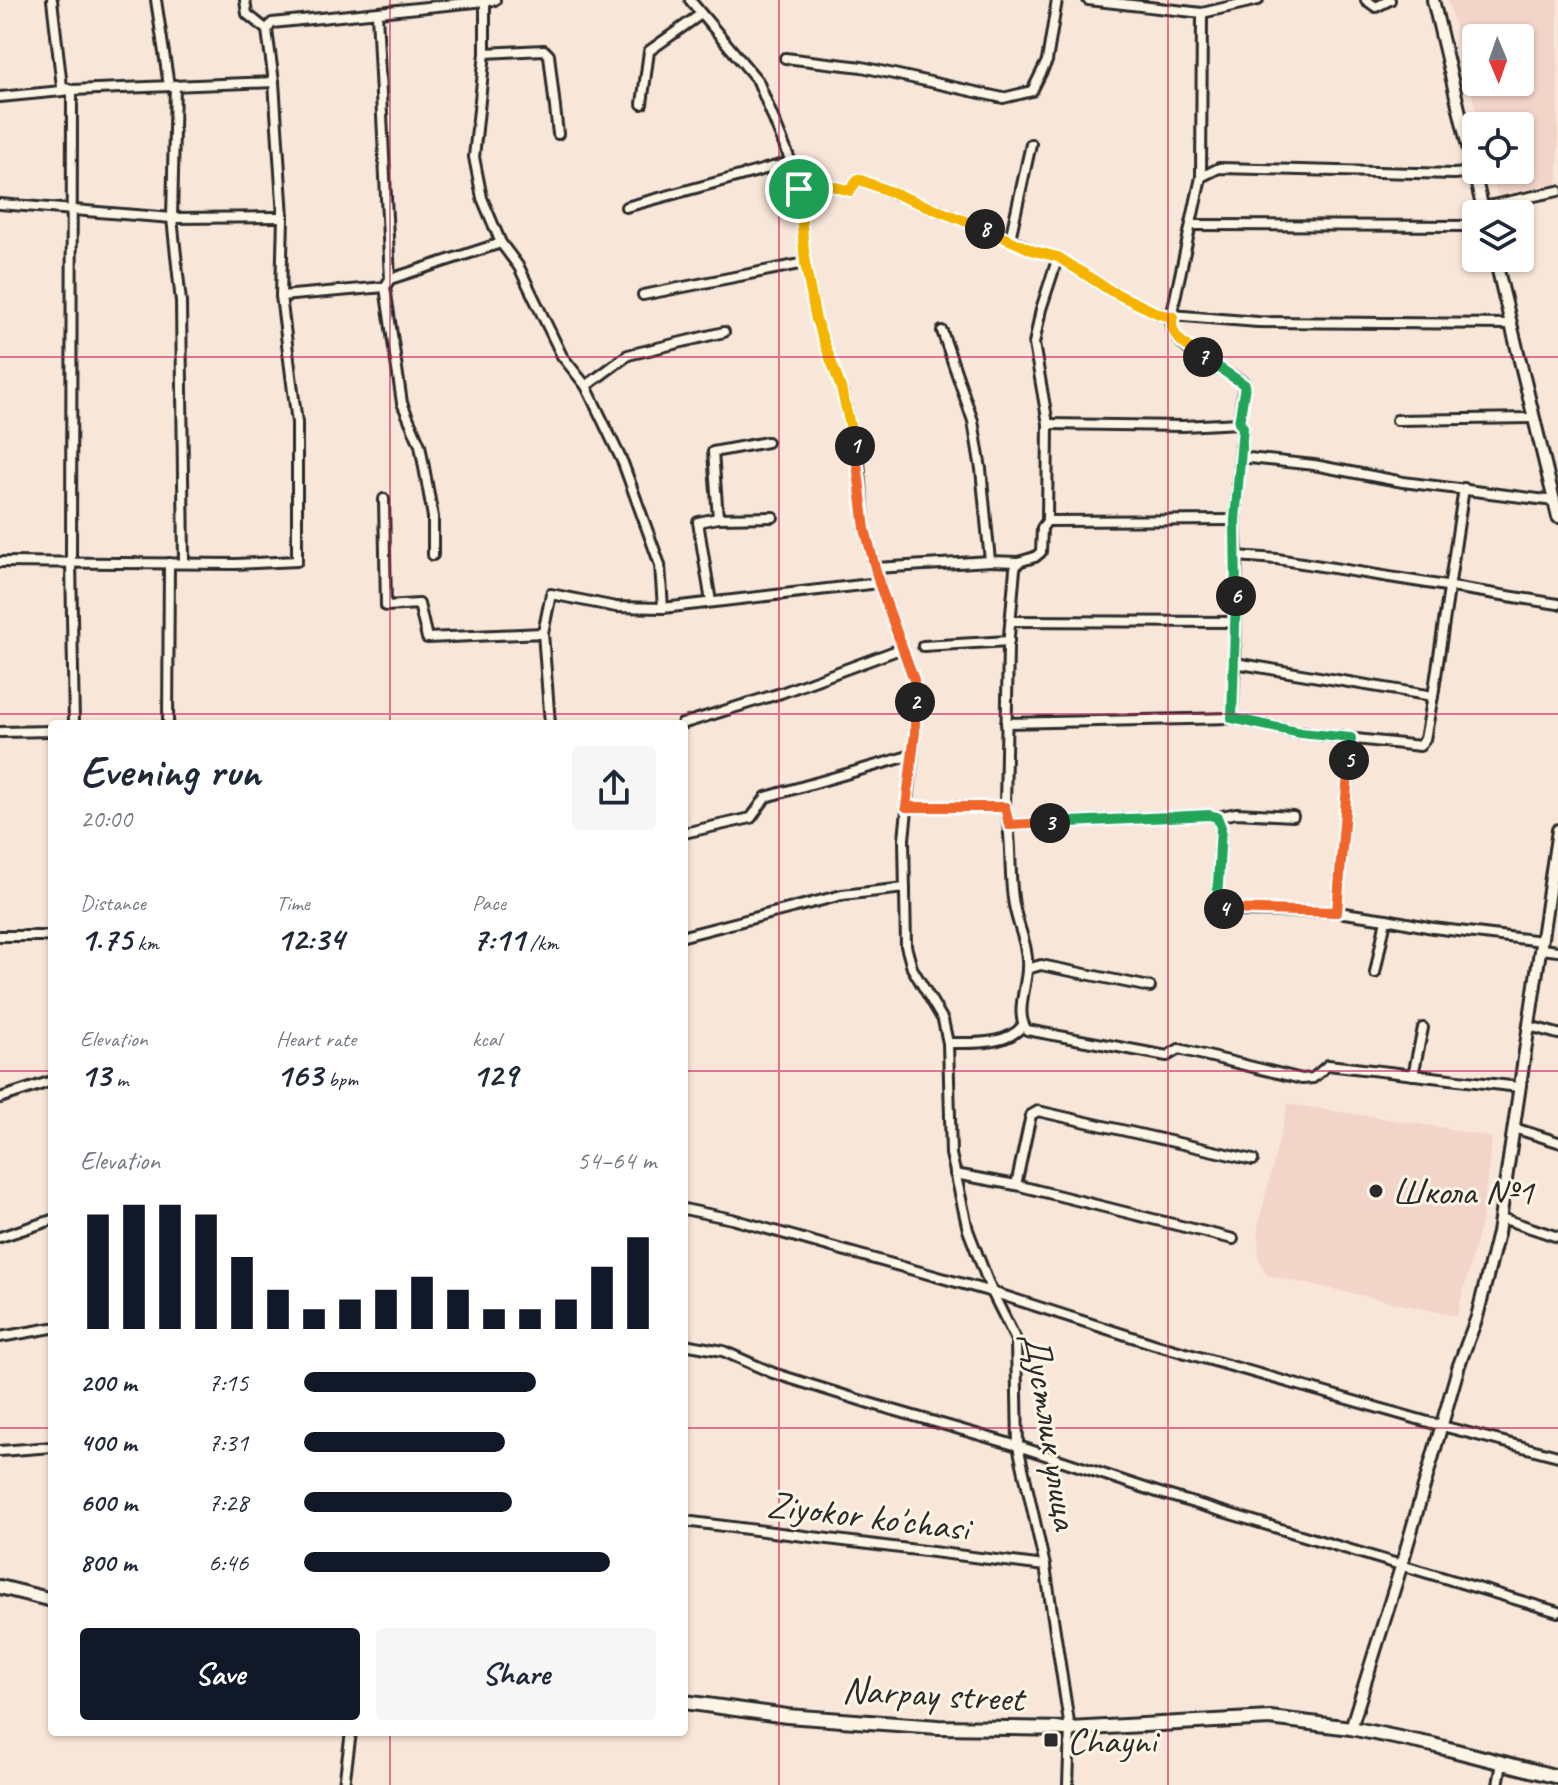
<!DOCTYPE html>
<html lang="en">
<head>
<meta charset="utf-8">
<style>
  :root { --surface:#fff; --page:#f6f6f7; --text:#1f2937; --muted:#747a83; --accent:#111827 }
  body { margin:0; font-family:Caveat,sans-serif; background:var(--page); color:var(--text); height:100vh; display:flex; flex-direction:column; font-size:30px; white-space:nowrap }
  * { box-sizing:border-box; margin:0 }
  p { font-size:26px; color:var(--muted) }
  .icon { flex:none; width:44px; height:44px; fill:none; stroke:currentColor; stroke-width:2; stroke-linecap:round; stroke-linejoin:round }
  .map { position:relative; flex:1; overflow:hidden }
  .side { position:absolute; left:48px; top:720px; width:640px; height:1016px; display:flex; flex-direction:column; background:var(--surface); border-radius:8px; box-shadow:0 2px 6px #0004 }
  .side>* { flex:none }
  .needle { width:52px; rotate:178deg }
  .buttons { position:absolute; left:1462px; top:24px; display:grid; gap:16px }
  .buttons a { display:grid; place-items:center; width:72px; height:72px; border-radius:8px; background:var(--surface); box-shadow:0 2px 6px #0004; font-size:40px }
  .pin { position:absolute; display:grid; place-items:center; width:68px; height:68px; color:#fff; margin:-34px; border:4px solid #fff; border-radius:50%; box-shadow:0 2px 8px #0007 }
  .km { position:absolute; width:40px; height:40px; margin:-20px; border-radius:50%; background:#222; color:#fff; font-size:22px; line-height:40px; text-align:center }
  .round { display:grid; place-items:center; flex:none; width:84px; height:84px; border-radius:8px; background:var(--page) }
  .headline { display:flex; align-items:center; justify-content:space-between; height:136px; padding:0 32px }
  h1 { font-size:44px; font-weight:800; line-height:60px }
  .metrics { display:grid; grid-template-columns:repeat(3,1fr); gap:12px; height:136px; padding:8px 32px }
  .metrics div { display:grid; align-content:center }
  .metrics b { font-size:34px; font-weight:800 }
  .metrics small { font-size:22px; font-weight:400 }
  .metrics p { font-size:22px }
  .chart { height:224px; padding:16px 32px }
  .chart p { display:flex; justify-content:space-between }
  .chart svg { width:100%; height:144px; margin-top:8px; stroke:var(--accent); stroke-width:6 }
  .primary-button { display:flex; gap:16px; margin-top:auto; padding:16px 32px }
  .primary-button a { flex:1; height:92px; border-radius:8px; background:var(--accent); color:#fff; font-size:32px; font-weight:800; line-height:92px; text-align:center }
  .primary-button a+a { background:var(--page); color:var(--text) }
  ul { padding:0 32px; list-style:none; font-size:26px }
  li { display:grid; grid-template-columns:128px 96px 1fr; align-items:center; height:60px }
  li i { height:20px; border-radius:10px; background:var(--accent) }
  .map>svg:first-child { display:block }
  .built { fill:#f3d4c9; fill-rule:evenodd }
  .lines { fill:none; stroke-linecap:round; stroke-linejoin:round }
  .minor-casing { stroke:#2b2b2b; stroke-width:14 }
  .tertiary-casing { stroke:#2b2b2b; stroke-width:16 }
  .secondary-casing { stroke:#2b2b2b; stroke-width:18 }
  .minor { stroke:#fcf5e5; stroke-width:8 }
  .tertiary { stroke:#fcf5e5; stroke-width:10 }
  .secondary { stroke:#fcf5e5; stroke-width:12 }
  .split-1-casing { stroke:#fff; stroke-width:16 }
  .split-2-casing { stroke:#fff; stroke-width:16 }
  .split-3-casing { stroke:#fff; stroke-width:16 }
  .split-4-casing { stroke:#fff; stroke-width:16 }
  .split-5-casing { stroke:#fff; stroke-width:16 }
  .split-6-casing { stroke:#fff; stroke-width:16 }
  .split-7-casing { stroke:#fff; stroke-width:16 }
  .split-8-casing { stroke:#fff; stroke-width:16 }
  .split-9-casing { stroke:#fff; stroke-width:16 }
  .split-1 { stroke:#f5b400; stroke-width:10 }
  .split-2 { stroke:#f0652b; stroke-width:10 }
  .split-3 { stroke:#f0652b; stroke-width:10 }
  .split-4 { stroke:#22a559; stroke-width:10 }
  .split-5 { stroke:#f0652b; stroke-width:10 }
  .split-6 { stroke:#22a559; stroke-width:10 }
  .split-7 { stroke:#22a559; stroke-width:10 }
  .split-8 { stroke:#f5b400; stroke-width:10 }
  .split-9 { stroke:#f5b400; stroke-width:10 }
  .grid { fill:none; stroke:#c2185b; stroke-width:2; stroke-opacity:0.55 }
  .poi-dot { fill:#2b2b2b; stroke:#fcf5e5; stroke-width:3 }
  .labels { text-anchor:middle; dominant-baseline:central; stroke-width:6; stroke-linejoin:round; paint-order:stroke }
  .poi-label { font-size:38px; fill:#2b2b2b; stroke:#fcf5e5; text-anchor:start }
  .street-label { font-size:38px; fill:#2b2b2b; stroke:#fcf5e5 }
</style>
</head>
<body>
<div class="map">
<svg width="1558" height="1785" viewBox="0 0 1558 1785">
  <rect width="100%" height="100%" fill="#f8e6d8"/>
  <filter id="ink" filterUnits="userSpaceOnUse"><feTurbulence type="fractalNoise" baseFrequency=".0125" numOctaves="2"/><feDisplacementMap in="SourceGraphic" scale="16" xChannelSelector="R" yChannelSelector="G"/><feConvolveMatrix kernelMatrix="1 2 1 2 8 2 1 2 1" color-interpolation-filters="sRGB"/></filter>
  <g filter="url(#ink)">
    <g class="built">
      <path d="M1448,0h110v183l-61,13 -6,-26h29v-44h-40zM1476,38h44v44h-44z"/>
      <path d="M1288,1104l157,24 47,10 -10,80 -25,98 -191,-41 -7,-16 -1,-33z"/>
    </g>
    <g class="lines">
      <defs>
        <g id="minor">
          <path d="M52,0l10,87 10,3 -1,472 3,162"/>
          <path d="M156,0l13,86"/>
          <path d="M245,0l2,14 20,16"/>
          <path d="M690,0l68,81 33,81 8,27 6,74 11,57 25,68 18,74 6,67 14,54 35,97 1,53 -11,106 2,107 6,22 31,52 5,23 3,111 17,76 24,62 24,48 2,106 27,120 25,163 -2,56"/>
          <path d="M1088,0l114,13 56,-13"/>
          <path d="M1366,0l10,7 14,-7"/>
          <path d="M485,2v51l-11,104 8,41 19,45 18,24 43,89 24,30 37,77 37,102 3,43"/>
          <path d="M485,53l59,-3 5,5 9,79"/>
          <path d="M785,58l77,9 141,31 29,-7 15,-30 10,-61"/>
          <path d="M175,85l-3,133 9,84 3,261"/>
          <path d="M0,97l72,-7 202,-8"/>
          <path d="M642,104l7,-53 52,-37"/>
          <path d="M1201,177l1,-164"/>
          <path d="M799,189l23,-6 28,8 8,-12 152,60 24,12 24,6 53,34 48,23 99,8 253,2"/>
          <path d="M0,204l172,14 111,-1"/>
          <path d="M626,207l165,-45"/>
          <path d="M1483,207l75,-16"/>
          <path d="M1191,225l285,1"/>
          <path d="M1010,239l21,-95"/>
          <path d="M1058,257l-17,52 -7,35 14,80 -1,97 -5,7 -1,24 -6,5 -17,5 -3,7 -7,78 -3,160c8,32 3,65 9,98 4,23 15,41 13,65 -1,18 -12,45 0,60l140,26 12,-7 123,30 11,-1 15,-13 191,22"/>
          <path d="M390,279l111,-36"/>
          <path d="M385,287l17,116 18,42 13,72v38"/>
          <path d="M643,295l162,-32"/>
          <path d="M281,296l104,-9 5,-8 -13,-266"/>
          <path d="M942,331l31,90 8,48 9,92 28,1"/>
          <path d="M586,386l42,-31 96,-23"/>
          <path d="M1397,420l136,-2"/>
          <path d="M1239,423l5,-40c-22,-16 -68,-30 -74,-61l31,-145 18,-9 235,6 22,-2"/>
          <path d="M1048,424l135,2 56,-3 4,4 -3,30 74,8 89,17 151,19"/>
          <path d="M384,499l2,107 33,-2 8,34 116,-5 7,91"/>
          <path d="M718,518l-5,-66 54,-10"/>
          <path d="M1047,521l188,-1"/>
          <path d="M1237,556l-2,-36 5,-63"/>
          <path d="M0,562l236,2 61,-3v-138l-16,-127 2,-79 -9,-135 -7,-52 5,-7 223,-23"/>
          <path d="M876,568l114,-7"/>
          <path d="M711,602l-13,-80 20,-4 55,-1"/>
          <path d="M1011,621l224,1"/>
          <path d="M543,633l8,-39 65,13 47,1 216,-25"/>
          <path d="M923,646l86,-5"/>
          <path d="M1235,663l2,-107 40,3 281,45"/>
          <path d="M1232,718l3,-55 198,33"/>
          <path d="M1006,723l226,-5 69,15 119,13 5,-7 8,-43 31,-208"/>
          <path d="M168,724l1,-161"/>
          <path d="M682,724l99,-31 122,-45"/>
          <path d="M0,732l52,-1"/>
          <path d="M906,807h99"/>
          <path d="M1217,817l19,-4 57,3"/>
          <path d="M1009,825l200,-10 8,2 4,10 -4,76 5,6 11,2 104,1 49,7"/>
          <path d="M684,833l67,-15 15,-21 146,-42"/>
          <path d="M1337,912l14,-174"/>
          <path d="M0,936h52"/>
          <path d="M684,936l158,-41 63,-7"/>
          <path d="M1541,949l17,2"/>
          <path d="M1027,969l14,-4 109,22"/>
          <path d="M1375,973l11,-54 47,9 109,13"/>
          <path d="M1529,1026l29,8"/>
          <path d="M948,1043c23,0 60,3 75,-18"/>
          <path d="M1413,1075l10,-47"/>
          <path d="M0,1098l52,-17"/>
          <path d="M1514,1128l44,14"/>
          <path d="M955,1174l61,11 217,54"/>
          <path d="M1016,1185l15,-70 7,-4 215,49"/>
          <path d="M684,1209l48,10 260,73 162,52 288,82 116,30"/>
          <path d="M1501,1218l57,19"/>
          <path d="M0,1237l52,-17"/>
          <path d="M0,1337l52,-9"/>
          <path d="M684,1344l39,7 50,22 96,30 149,43 139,46 401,120"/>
          <path d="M0,1451l52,-4"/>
          <path d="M684,1521l361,45"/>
          <path d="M344,1785l7,-53"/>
          <path d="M1498,1785l4,-22"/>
        </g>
        <g id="tertiary">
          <path d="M1433,0l51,214"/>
          <path d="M1495,258l63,259"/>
          <path d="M1351,1728l50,-161 58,-202 18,-48 21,-84 60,-403"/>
        </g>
        <g id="secondary">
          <path d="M0,1587l52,13"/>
          <path d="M684,1702l103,14 151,11 132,2 200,-11 81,10 82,17 125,32"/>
        </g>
      </defs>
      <use href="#minor" class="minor-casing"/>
      <use href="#tertiary" class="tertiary-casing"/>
      <use href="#secondary" class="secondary-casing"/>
      <use href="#minor" class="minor"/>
      <use href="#tertiary" class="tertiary"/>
      <use href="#secondary" class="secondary"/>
    </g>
  </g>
  <g class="lines" filter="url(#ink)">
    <defs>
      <path id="split-1" d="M799,189l6,74 11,57 25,68 14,58"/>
      <path id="split-2" d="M855,446l10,83 14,54 35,97 1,22"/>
      <path id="split-3" d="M915,702v31l-9,74h99l4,18 41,-2"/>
      <path id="split-4" d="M1050,823l159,-8 8,2 4,10 -4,76 7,6"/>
      <path id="split-5" d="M1224,909l113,3 12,-152"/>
      <path id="split-6" d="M1236,596l-4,122 69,15 50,5 -2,22"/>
      <path id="split-7" d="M1203,357l42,28 -6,38 4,4 -8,93 1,76"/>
      <path id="split-8" d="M985,229l49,22 24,6 53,34 48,23 14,3c-6,19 16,31 30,40"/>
      <path id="split-9" d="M799,189l23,-6 28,8 8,-12 127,50"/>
    </defs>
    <use href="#split-1" class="split-1-casing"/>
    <use href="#split-2" class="split-2-casing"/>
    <use href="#split-3" class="split-3-casing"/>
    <use href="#split-4" class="split-4-casing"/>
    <use href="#split-5" class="split-5-casing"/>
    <use href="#split-6" class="split-6-casing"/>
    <use href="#split-7" class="split-7-casing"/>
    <use href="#split-8" class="split-8-casing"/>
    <use href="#split-9" class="split-9-casing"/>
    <use href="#split-1" class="split-1"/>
    <use href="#split-2" class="split-2"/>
    <use href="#split-3" class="split-3"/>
    <use href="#split-4" class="split-4"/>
    <use href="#split-5" class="split-5"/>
    <use href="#split-6" class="split-6"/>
    <use href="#split-7" class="split-7"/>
    <use href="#split-8" class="split-8"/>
    <use href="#split-9" class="split-9"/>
  </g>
  <path class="grid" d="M390,0v724M779,0v1785M1168,0v1785M0,357h1558M0,714h1558M0,1071h52M684,1071h874M0,1428h52M684,1428h874M390,1732v53"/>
  <g class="poi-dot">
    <circle cx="1376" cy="1191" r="8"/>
    <rect x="1043" y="1732" width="16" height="16" rx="4"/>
  </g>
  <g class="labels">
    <g class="poi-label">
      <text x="1392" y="1191">Школа №1</text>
      <text x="1067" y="1740">Chayni</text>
    </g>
    <g class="street-label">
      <text transform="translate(1051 1431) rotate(81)">Дустлик улица</text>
      <text transform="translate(868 1516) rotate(7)">Ziyokor ko'chasi</text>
      <text transform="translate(933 1694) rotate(3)">Narpay street</text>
    </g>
  </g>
</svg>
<div class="buttons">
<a><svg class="needle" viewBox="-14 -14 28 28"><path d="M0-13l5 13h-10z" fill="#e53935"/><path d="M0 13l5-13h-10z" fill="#747a83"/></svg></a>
<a><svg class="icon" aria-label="locate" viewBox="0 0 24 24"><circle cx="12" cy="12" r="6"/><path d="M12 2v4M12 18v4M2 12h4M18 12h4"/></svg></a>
<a><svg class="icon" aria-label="layers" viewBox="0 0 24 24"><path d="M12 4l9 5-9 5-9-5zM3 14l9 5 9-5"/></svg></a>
</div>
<div class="pin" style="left:799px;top:189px;background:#1e9e55"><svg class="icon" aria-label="arrive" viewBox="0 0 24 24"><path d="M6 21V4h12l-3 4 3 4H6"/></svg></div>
<b class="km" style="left:855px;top:446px">1</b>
<b class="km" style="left:915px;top:702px">2</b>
<b class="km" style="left:1050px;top:823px">3</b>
<b class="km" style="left:1224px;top:909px">4</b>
<b class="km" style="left:1349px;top:760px">5</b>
<b class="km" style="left:1236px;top:596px">6</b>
<b class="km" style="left:1203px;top:357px">7</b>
<b class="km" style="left:985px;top:229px">8</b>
<section class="side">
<div class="headline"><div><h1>Evening run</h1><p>20:00</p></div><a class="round"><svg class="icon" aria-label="share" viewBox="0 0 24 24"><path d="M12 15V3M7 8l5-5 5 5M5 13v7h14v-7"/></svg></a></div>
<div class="metrics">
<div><p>Distance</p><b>1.75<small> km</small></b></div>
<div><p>Time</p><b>12:34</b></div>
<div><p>Pace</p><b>7:11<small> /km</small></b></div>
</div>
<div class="metrics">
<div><p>Elevation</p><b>13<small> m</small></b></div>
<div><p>Heart rate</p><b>163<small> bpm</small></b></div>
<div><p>kcal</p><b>129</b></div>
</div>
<div class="chart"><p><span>Elevation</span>54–64 m</p>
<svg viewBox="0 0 160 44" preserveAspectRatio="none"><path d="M5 44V9M15 44V6M25 44V6M35 44V9M45 44V22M55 44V32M65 44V38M75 44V35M85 44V32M95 44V28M105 44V32M115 44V38M125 44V38M135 44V35M145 44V25M155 44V16"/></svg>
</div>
<ul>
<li><b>200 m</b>7:15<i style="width:66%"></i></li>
<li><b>400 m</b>7:31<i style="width:57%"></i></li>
<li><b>600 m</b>7:28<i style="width:59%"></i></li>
<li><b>800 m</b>6:46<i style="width:87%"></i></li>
</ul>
<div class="primary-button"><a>Save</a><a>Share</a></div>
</section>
</div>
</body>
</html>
